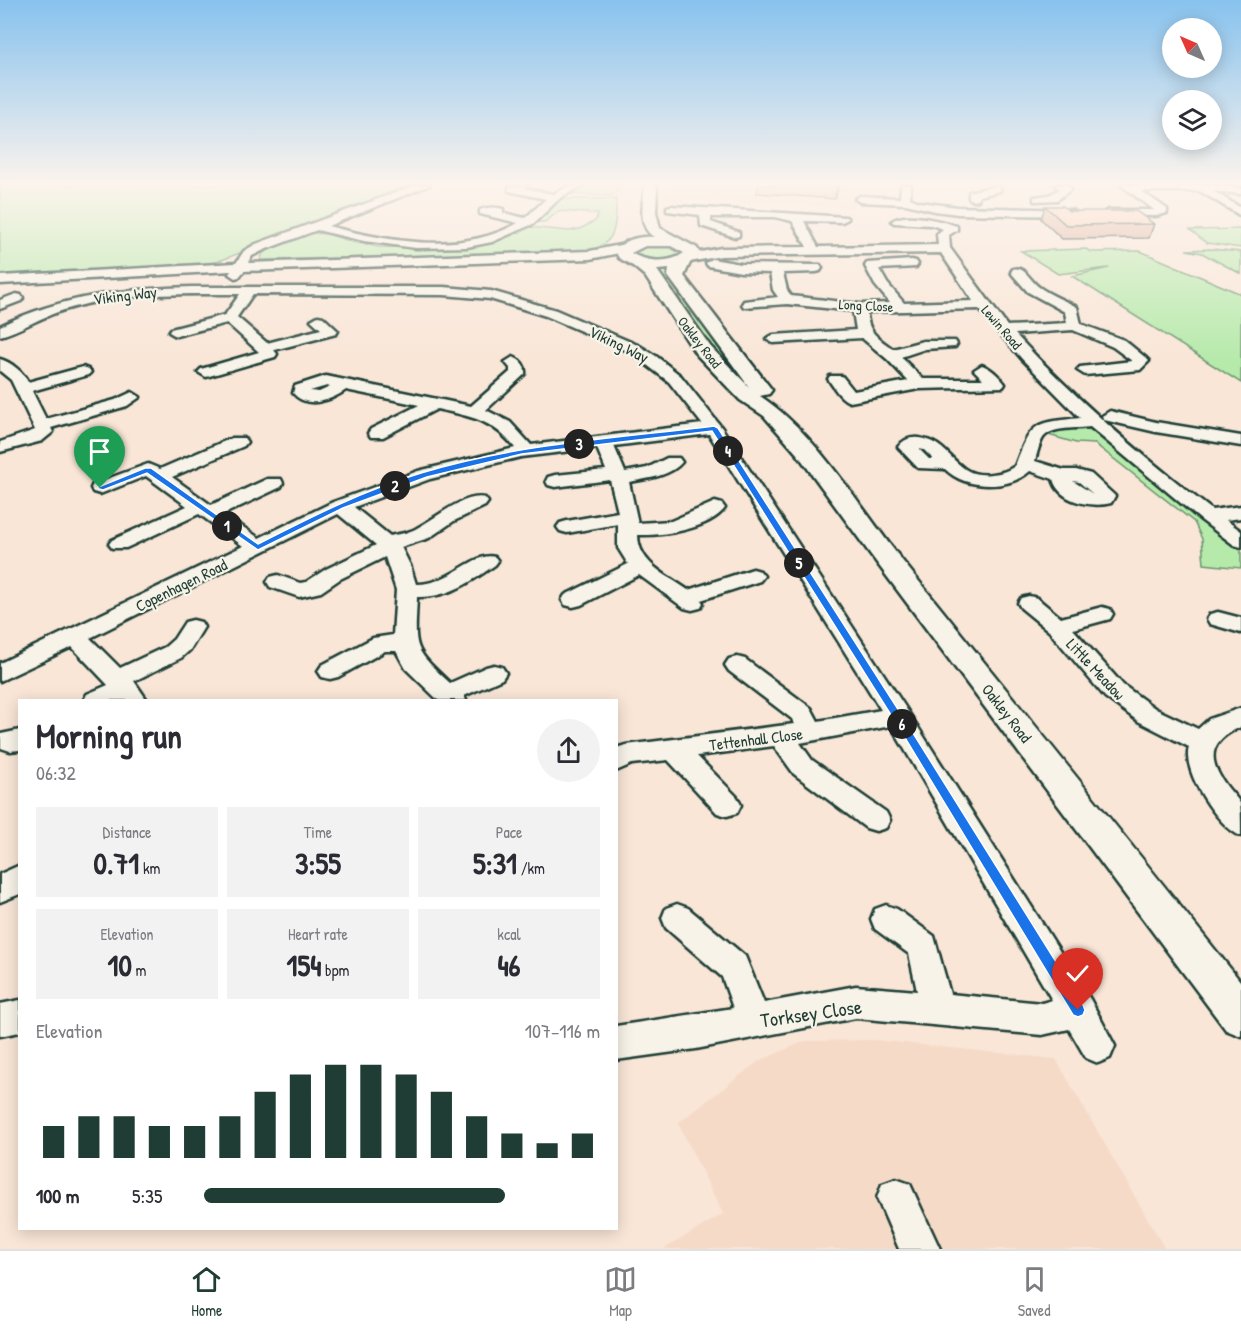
<!DOCTYPE html>
<html lang="en">
<head>
<meta charset="utf-8">
<style>
  :root { --surface:#fff; --page:#f2f2f3; --text:#2b2b33; --muted:#7c7c81; --line:#e1e1e2; --accent:#1f3d34 }
  body { margin:0; font-family:"Patrick Hand",sans-serif; background:var(--page); color:var(--text); height:100vh; display:flex; flex-direction:column; font-size:22px; white-space:nowrap }
  * { box-sizing:border-box; margin:0 }
  p { font-size:20px; color:var(--muted) }
  .icon { flex:none; width:33px; height:33px; fill:none; stroke:currentColor; stroke-width:2; stroke-linecap:round; stroke-linejoin:round }
  .map { position:relative; flex:1; overflow:hidden }
  .drawer { position:absolute; left:18px; top:699px; width:600px; height:531px; display:flex; flex-direction:column; background:var(--surface); border-radius:0px; box-shadow:0 3px 15px #0003 }
  .drawer>* { flex:none }
  .needle { width:39px; rotate:315deg }
  .fabs { position:absolute; left:1162px; top:18px; display:grid; gap:12px }
  .fabs a { display:grid; place-items:center; width:60px; height:60px; border-radius:50%; background:var(--surface); box-shadow:0 3px 15px #0003; font-size:30px }
  .pin { position:absolute; display:grid; place-items:center; width:51px; height:51px; color:#fff; margin:-62px -26px; border-radius:50% 50% 50% 0; rotate:-45deg; box-shadow:0 0 6px #0007 }
  .pin .icon { rotate:45deg }
  .km { position:absolute; width:30px; height:30px; margin:-15px; border-radius:50%; background:#222; color:#fff; font-size:16px; line-height:30px; text-align:center }
  .round { display:grid; place-items:center; flex:none; width:63px; height:63px; border-radius:32px; background:var(--page) }
  .summary { display:flex; align-items:center; justify-content:space-between; height:102px; padding:0 18px }
  h1 { font-size:33px; font-weight:700; line-height:45px }
  .metrics { display:grid; grid-template-columns:repeat(3,1fr); gap:9px; height:102px; padding:6px 18px }
  .metrics div { display:grid; align-content:center; border-radius:0px; background:var(--page); text-align:center }
  .metrics b { font-size:30px; font-weight:700 }
  .metrics small { font-size:16px; font-weight:400 }
  .metrics p { font-size:16px }
  .chart { height:168px; padding:12px 18px }
  .chart p { display:flex; justify-content:space-between }
  .chart svg { width:100%; height:108px; margin-top:6px; stroke:var(--accent); stroke-width:6 }
  ul { padding:0 18px; list-style:none; font-size:20px }
  li { display:grid; grid-template-columns:96px 72px 1fr; align-items:center; height:45px }
  li i { height:15px; border-radius:8px; background:var(--accent) }
  .tab-bar { display:flex; justify-content:space-around; align-items:center; height:84px; border-top:2px solid var(--line); background:var(--surface); font-size:16px; color:var(--muted) }
  .tab-bar a { display:grid; justify-items:center; gap:3px }
  .tab-bar .on { color:var(--accent) }
  .map>svg:first-child { display:block }
  .built { fill:#f6dac8 }
  .green { fill:#b6eaab; stroke:#6a9470; stroke-width:1.5 }
  .lines { fill:none; stroke-linecap:round; stroke-linejoin:round }
  .minor-casing { stroke:#1f3d34; stroke-width:5 }
  .major-casing { stroke:#1f3d34; stroke-width:5 }
  .minor { fill:#f7f3e8; fill-rule:evenodd }
  .major { fill:#f7f3e8; fill-rule:evenodd }
  .wall { fill:#daad96; stroke:#1f3d34; stroke-width:1.5 }
  .shaded-wall { fill:#b18d7a; stroke:#1f3d34; stroke-width:1.5 }
  .building { fill:#fdc9ae; stroke:#1f3d34; stroke-width:1.5 }
  .route { fill:#1a73e8; stroke:#fff; stroke-width:1.5 }
  .labels { text-anchor:middle; dominant-baseline:central; stroke-width:4.5; stroke-linejoin:round; paint-order:stroke }
  .far-street-label { font-size:14px; fill:#1f3d34; stroke:#f7f3e8 }
  .street-label { font-size:16px; fill:#1f3d34; stroke:#f7f3e8 }
  .near-street-label { font-size:20px; fill:#1f3d34; stroke:#f7f3e8 }
</style>
</head>
<body>
<div class="map">
<svg width="1241" height="1249" viewBox="0 0 1241 1249">
  <rect width="100%" height="100%" fill="#f9e6d7"/>
  <filter id="ink" filterUnits="userSpaceOnUse"><feTurbulence type="fractalNoise" baseFrequency=".0167" numOctaves="2"/><feDisplacementMap in="SourceGraphic" scale="12" xChannelSelector="R" yChannelSelector="G"/><feConvolveMatrix kernelMatrix="1 2 1 2 8 2 1 2 1" color-interpolation-filters="sRGB"/></filter>
  <g filter="url(#ink)">
    <g class="built">
      <path d="M667,185h189l-2,23 -190,-9z"/>
      <path d="M875,1040l181,19 109,190h-501l59,-35 -45,-91 81,-62 46,-20z"/>
    </g>
    <g class="green">
      <path d="M0,185h413l-204,80 -209,12z"/>
      <path d="M584,185h39l-11,11 -44,-2z"/>
      <path d="M560,199h56c0,32 -1,48 -35,53l-321,8 3,-7 12,-6 36,-14 16,1 25,8 27,5 65,1 58,-10 27,-11 40,4 11,-2 15,-8 3,-7 -39,-3 -14,11h-8z"/>
      <path d="M1241,229v19l-34,-5 -17,-13z"/>
      <path d="M669,243l18,11 -27,9 -31,-8 6,-10z"/>
      <path d="M1086,249l5,3 49,-1 101,43v89l-169,-107 37,-8 -51,6 -37,-23z"/>
      <path d="M1212,249l29,3v22l-39,-21 -16,-3z"/>
      <path d="M674,265l90,140 -38,-36 -73,-99z"/>
      <path d="M1081,427l17,5 143,115v21l-37,-4 -2,-25 -8,-17 -99,-78 -19,-1 -31,-9 9,-5z"/>
    </g>
    <g class="lines">
      <defs>
        <g id="minor">
          <path d="M416,185h14l-102,41c59,15 133,30 190,-3l-38,-9v-4c8,-3 14,-3 23,-1v4l22,5 21,-19 -37,-8v-4l19,-2 -4,3 29,6 18,-9h13l-24,13 -27,26 -41,18 -25,5 -51,1 -52,-7 -47,-11 -53,20 -12,6 -4,7 342,-12 35,-7 6,4 -2,3 -39,8 -346,12 -5,6 -4,1 -6,-4 2,-3 -231,13v-8l236,-13 8,-12 12,-7z"/>
          <path d="M901,185h10l-1,13 9,4 39,5 114,3 5,3 -5,3 -114,-2 -23,-3 -29,-7 -46,-2 -5,-3 5,-3 40,2z"/>
          <path d="M1055,185h12l4,4 -14,11 -23,1v-4l15,-2 11,-6z"/>
          <path d="M1121,185h89l31,3v6l-28,-3 28,17v8l-41,-25h-59l26,18v4l-11,3 -52,-1 -1,-2 5,-3h46z"/>
          <path d="M996,186l5,3 -1,2 -21,5 -1,4 -4,1 -5,-3v-6z"/>
          <path d="M671,206l175,11 2,2 -6,3 -38,-1 14,26 120,-2 -1,-11 6,-5 -12,-4 -37,-2 -2,-2c13,-10 50,0 65,5v4l-8,5 1,13 57,78 60,-3 -2,-11 -37,-20 -15,-17 -2,-3 2,-3c12,-3 16,11 26,18 11,8 25,13 38,20l4,17 43,16 22,18 3,3 -9,9 -55,5 -8,-5 3,-3 52,-6 -19,-14 -40,-17 -58,4c60,65 127,122 197,176l29,-4v12l-15,2 15,11v16l-7,-2 -33,-25 -111,-93c-12,2 -38,-1 -47,11 -4,6 -6,16 -8,23l29,9h12l15,4 24,22 -4,7c-20,5 -52,-1 -58,-24l-23,-8c-22,20 -65,18 -85,-2l-27,-1 -20,-21c5,-7 12,-10 21,-9 24,4 28,18 46,31 13,9 38,6 50,-3 17,-45 19,-43 65,-48l-58,-59 -43,-50 -112,3c0,20 11,26 26,37l30,-8h32l2,3 -2,3 -30,2 -24,8 22,22h60l-9,-9 8,-5c9,3 18,12 23,19l-2,3 -84,2 -69,13c-10,-3 -16,-15 -22,-23l2,-3h12l12,15 54,-10 -21,-22 -25,-21 -89,5 -7,-4 7,-4 83,-5 -3,-19 -66,-7 -43,3 -2,-3 2,-3 34,-4 -5,-7 -3,-17 -29,-1 -33,-6 -2,-3 6,-4 29,5 79,1 2,3 -2,3 -4,1 -33,1 4,17 4,6 69,8 30,-1 -15,-18 -10,-19 2,-3 45,-3 4,1 2,3 -2,3 -37,2 8,14 17,20 69,-2 -32,-48 -220,3 -31,6 -6,-4 2,-3 35,-7 86,-1 -15,-26 -17,-4h-64v5l28,10v4l-4,1 -34,-11 -1,-11 -33,-4v-4zM919,449l5,1 9,9h-4zM1073,481l6,1 14,12z"/>
          <path d="M191,287h253l47,4 65,19 84,36 16,10 25,20 41,52 187,285 181,286 25,47 -5,12 -12,5 -12,-5 -17,-29 -27,6 -186,-17 -160,31 -80,11v-34l117,-18 -11,-31 -56,-49 -4,-10 4,-10 11,-4 11,4 57,48 19,47 92,-17 61,5 -8,-37 -34,-25 -4,-10 4,-10 11,-4 11,4 37,27 16,58 92,9 10,-3 -161,-274 -91,17 12,17 74,52 4,8 -4,8 -10,3 -10,-3 -72,-54 -20,-28 -77,10 40,41 4,8 -4,8 -10,3 -10,-3 -49,-53 -36,4 -16,7v-23l10,-3 168,-21 -2,-5 -63,-48 -4,-6 4,-6 8,-2 8,2 66,49 7,13 63,-11 -172,-276 -95,12 11,26 22,-4 20,-10h12l3,4c-11,14 -36,17 -53,20l9,41 33,-2 44,-19 7,2 3,4c-15,21 -63,28 -87,27 0,28 29,40 50,55l65,-21 7,2 4,5 -4,5 -59,19 2,3 -3,5 -8,2 -8,-2 -45,-33 -58,30 -8,2 -8,-2 -3,-5 3,-5 63,-31 -10,-16v-24l-51,9 -7,-2 -3,-4 3,-4 7,-2 51,-9 -8,-32 -55,7 -7,-2 -2,-4 2,-4 7,-2 51,-5 -9,-22 -76,9 -91,22 -76,28 36,29c8,-2 19,-3 27,-8 18,-9 47,-35 68,-30l3,4 -3,4 -31,15 -25,17 -28,9 9,18 6,19c34,1 58,-33 79,-27l3,4 -3,4c-24,17 -47,33 -78,32 -2,52 -6,50 33,86l36,-16 8,-2 8,2 4,6 -4,6 -38,17 2,4h-28l-32,-31 -10,-18h-11l-47,26 -8,2 -8,-2 -4,-6 4,-6 51,-27 20,-3 3,-45 -11,-33 -45,22 -19,13 -22,5 -29,-10 -3,-5 3,-5 8,-2 22,8 6,-1 20,-13 50,-24 -38,-31 -248,124 30,30 45,-21 9,-8 11,-17 8,-2 8,2 3,5 -14,23 -9,8 -47,23 13,19h-63l3,-6 21,-9 -36,-38 -72,34v-18l243,-117 -44,-32 -73,34h-14l-3,-4 3,-4 75,-34 -41,-30 -46,18 -7,-2 -2,-4 2,-4 55,-20 12,5 72,-31h12l3,4 -3,4 -72,31 39,28 56,-26h14l2,4 -2,4 -57,27 35,24 74,-36 85,-31 97,-23c-23,-29 -43,-31 -78,-39l-54,28h-12l-3,-4 3,-4 48,-24 -73,-15c-14,10 -39,20 -53,3l2,-7 31,-10 145,30 39,-34v-4l-5,-6 8,-5c8,3 13,9 12,17l-39,36 24,12 21,23 171,-21 -33,-42 -39,-30 -84,-36 -56,-17 -46,-4 -191,-1 -16,23 30,26 54,-14 -10,-9 7,-4 5,1 15,14 -2,3 -62,16 3,4 -2,3 -69,20 -8,-5 3,-3 58,-17 -32,-29 -51,13 -7,-4 2,-3 54,-14 15,-21c-58,0 -120,-2 -176,16 -22,6 -44,21 -64,26v-10c61,-30 124,-37 191,-39zM327,386l3,1 -11,5 -9,-1z"/>
          <path d="M16,294l5,1 2,3 -2,3 -21,8v-9z"/>
          <path d="M0,359c11,3 23,13 28,23l55,-15 5,2 3,3 -3,3 -56,16 14,28 69,-19 17,-8 8,5 -13,9 -76,22 2,4 -11,9 -42,11v-10l35,-12 -24,-50 -11,-9z"/>
          <path d="M1110,411l46,11 85,14v10l-85,-14 -52,-12 -2,-4z"/>
          <path d="M1029,596l8,2 24,20 41,-11 8,2 3,5 -3,5 -37,10 50,56 33,24 42,20 11,-10 32,-11v19c-34,14 -34,34 -13,61 4,5 9,10 12,15 1,8 1,24 1,33 -22,-8 -60,-65 -52,-89l-51,-26 -33,-24 -56,-66 -28,-23 -3,-5 3,-5z"/>
          <path d="M1218,612l23,6v15l-31,-9 -3,-5 3,-5z"/>
          <path d="M20,730v20l-10,1 -9,-3v-14z"/>
          <path d="M20,865v29l-20,8v-28z"/>
          <path d="M20,1000v32l-20,4v-32z"/>
          <path d="M896,1179l14,5 30,65h-41l-22,-51 5,-14z"/>
        </g>
        <path id="major" d="M645,185h12l-1,27 4,16 37,20 3,6 -10,9 -6,13 88,114 -3,4 -9,2c56,36 102,115 145,168 112,139 224,278 336,418v54l-15,-6 -355,-475 -73,-100 -34,-39 -24,-16 -44,-46 -51,-78 -12,-10 -14,-8 -4,-7c10,-12 25,-15 39,-14 -17,-10 -11,-35 -9,-52zM645,246h26l13,7c-15,11 -38,9 -53,0zM669,269l-1,7 81,111 -39,-41 -53,-76z"/>
      </defs>
      <use href="#minor" class="minor-casing"/>
      <use href="#major" class="major-casing"/>
      <use href="#minor" class="minor"/>
      <use href="#major" class="major"/>
    </g>
    <g class="wall">
      <path d="M758,185h81l-4,14 -78,-6z"/>
      <path d="M1045,206l24,5 85,13 -5,14 -87,1 -21,-20z"/>
    </g>
    <path class="shaded-wall" d="M837,185h2l-4,14z"/>
    <g class="building">
      <path d="M816,185h21l-1,1z"/>
      <path d="M1045,206h18l6,5h67l18,13 -88,1z"/>
    </g>
  </g>
  <linearGradient id="sky" x2="0" y2="1"><stop stop-color="#87c2ee"/><stop offset="0.51" stop-color="#fcf4ed"/><stop offset="1" stop-color="#fcf4ed" stop-opacity="0"/></linearGradient>
  <rect width="1241" height="360" fill="url(#sky)"/>
  <path class="route" d="M714,426l4,2 185,289 180,288 2,5 -2,5 -5,2 -5,-2 -177,-292 -184,-292 -190,23 -95,23 -84,31 -85,42 -111,-77 -44,17 -7,-2 49,-20h6l107,76c53,-27 106,-54 163,-71 95,-29 195,-35 293,-47z"/>
  <g class="labels">
    <g class="far-street-label">
      <text transform="translate(866 305) rotate(3)">Long Close</text>
      <text transform="translate(1002 327) rotate(49)">Lewin Road</text>
      <text transform="translate(700 342) rotate(52)">Oakley Road</text>
    </g>
    <g class="street-label">
      <text transform="translate(125 295) rotate(-7)">Viking Way</text>
      <text transform="translate(619 344) rotate(26)">Viking Way</text>
      <text transform="translate(181 585) rotate(-26)">Copenhagen Road</text>
      <text transform="translate(1096 669) rotate(47)">Little Meadow</text>
      <text transform="translate(1007 713) rotate(52)">Oakley Road</text>
      <text transform="translate(756 739) rotate(-7)">Tettenhall Close</text>
    </g>
    <g class="near-street-label">
      <text transform="translate(811 1013) rotate(-8)">Torksey Close</text>
    </g>
  </g>
</svg>
<div class="fabs">
<a><svg class="needle" viewBox="-14 -14 28 28"><path d="M0-13l5 13h-10z" fill="#e53935"/><path d="M0 13l5-13h-10z" fill="#7c7c81"/></svg></a>
<a><svg class="icon" aria-label="layers" viewBox="0 0 24 24"><path d="M12 4l9 5-9 5-9-5zM3 14l9 5 9-5"/></svg></a>
</div>
<div class="pin" style="left:100px;top:488px;background:#1e9e55"><svg class="icon" aria-label="arrive" viewBox="0 0 24 24"><path d="M6 21V4h12l-3 4 3 4H6"/></svg></div>
<div class="pin" style="left:1078px;top:1010px;background:#d93025"><svg class="icon" aria-label="check" viewBox="0 0 24 24"><path d="M5 12l5 5 9-10"/></svg></div>
<b class="km" style="left:227px;top:526px">1</b>
<b class="km" style="left:395px;top:486px">2</b>
<b class="km" style="left:579px;top:444px">3</b>
<b class="km" style="left:728px;top:451px">4</b>
<b class="km" style="left:799px;top:563px">5</b>
<b class="km" style="left:902px;top:724px">6</b>
<section class="drawer">
<div class="summary"><div><h1>Morning run</h1><p>06:32</p></div><a class="round"><svg class="icon" aria-label="share" viewBox="0 0 24 24"><path d="M12 15V3M7 8l5-5 5 5M5 13v7h14v-7"/></svg></a></div>
<div class="metrics">
<div><p>Distance</p><b>0.71<small> km</small></b></div>
<div><p>Time</p><b>3:55</b></div>
<div><p>Pace</p><b>5:31<small> /km</small></b></div>
</div>
<div class="metrics">
<div><p>Elevation</p><b>10<small> m</small></b></div>
<div><p>Heart rate</p><b>154<small> bpm</small></b></div>
<div><p>kcal</p><b>46</b></div>
</div>
<div class="chart"><p><span>Elevation</span>107–116 m</p>
<svg viewBox="0 0 160 44" preserveAspectRatio="none"><path d="M5 44V31M15 44V27M25 44V27M35 44V31M45 44V31M55 44V27M65 44V17M75 44V10M85 44V6M95 44V6M105 44V10M115 44V17M125 44V27M135 44V34M145 44V38M155 44V34"/></svg>
</div>
<ul>
<li><b>100 m</b>5:35<i style="width:76%"></i></li>
</ul>
</section>
</div>
<nav class="tab-bar">
<a class="on"><svg class="icon" aria-label="home" viewBox="0 0 24 24"><path d="M3 11l9-7 9 7M6 9v11h12V9"/></svg>Home</a>
<a><svg class="icon" aria-label="map" viewBox="0 0 24 24"><path d="M3 6l6-2 6 2 6-2v14l-6 2-6-2-6 2zM9 4v14M15 6v14"/></svg>Map</a>
<a><svg class="icon" aria-label="saved" viewBox="0 0 24 24"><path d="M7 4h10v16l-5-4-5 4z"/></svg>Saved</a>
</nav>
</body>
</html>
